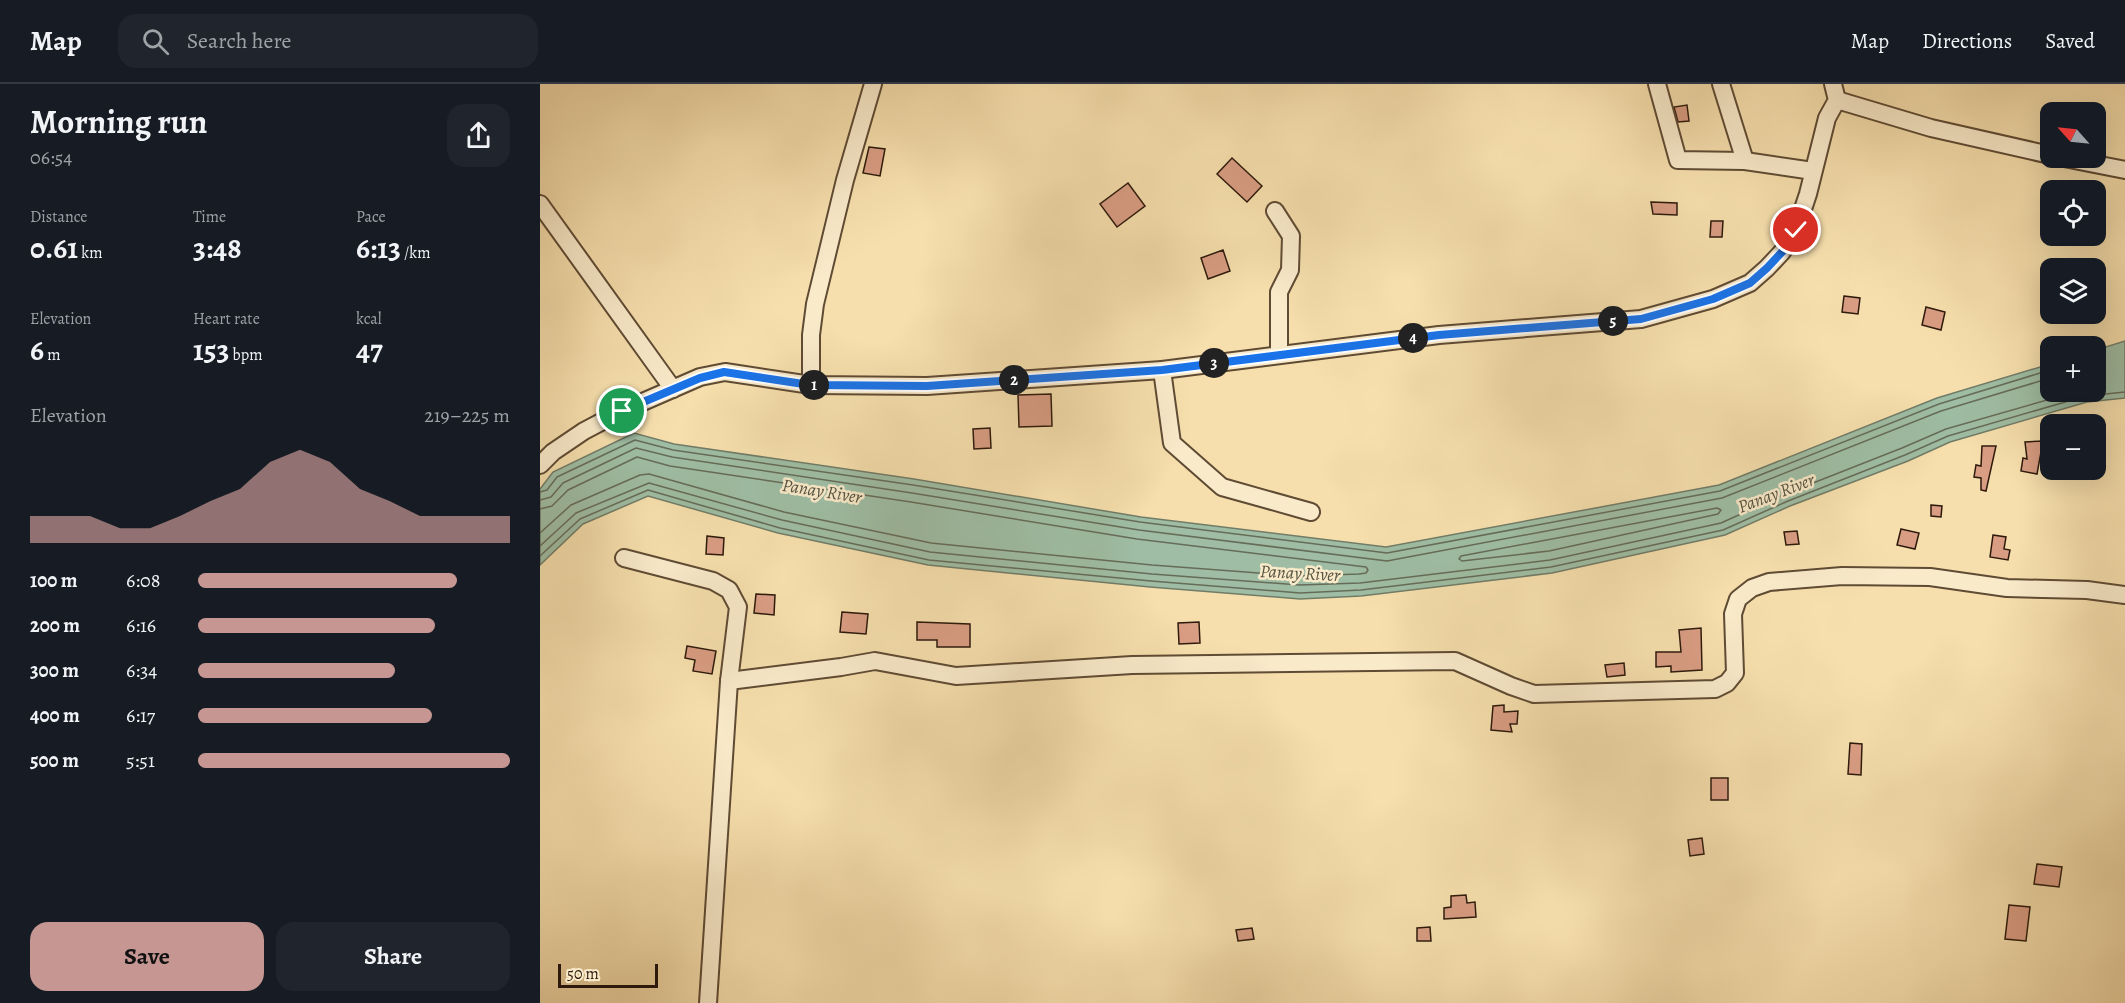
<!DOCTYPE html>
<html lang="en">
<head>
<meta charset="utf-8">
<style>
  :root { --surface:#171b24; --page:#20242c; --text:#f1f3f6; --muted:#9ea1a6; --line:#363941; --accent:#c59692 }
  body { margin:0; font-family:Alegreya,serif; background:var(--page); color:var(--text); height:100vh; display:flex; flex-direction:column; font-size:22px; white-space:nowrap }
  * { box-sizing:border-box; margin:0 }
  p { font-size:20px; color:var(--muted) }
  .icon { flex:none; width:33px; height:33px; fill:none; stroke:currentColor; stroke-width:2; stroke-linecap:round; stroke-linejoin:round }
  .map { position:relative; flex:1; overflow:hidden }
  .drawer { display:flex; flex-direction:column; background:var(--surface); width:540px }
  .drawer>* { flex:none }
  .needle { width:39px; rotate:297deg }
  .buttons { position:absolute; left:1500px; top:18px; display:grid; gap:12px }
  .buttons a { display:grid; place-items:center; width:66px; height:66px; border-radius:12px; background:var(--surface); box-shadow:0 6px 24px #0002; font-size:30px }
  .scale { position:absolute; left:18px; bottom:15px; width:100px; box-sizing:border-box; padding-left:6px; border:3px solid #2d1a0c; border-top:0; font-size:16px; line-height:21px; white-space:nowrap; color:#2d1a0c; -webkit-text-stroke:4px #f9eaca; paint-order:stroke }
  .pin { position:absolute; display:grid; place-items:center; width:51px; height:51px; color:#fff; margin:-26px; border:3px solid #fff; border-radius:50%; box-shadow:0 2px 6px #0007 }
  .km { position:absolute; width:30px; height:30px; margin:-15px; border-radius:50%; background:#222; color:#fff; font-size:16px; line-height:30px; text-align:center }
  .round { display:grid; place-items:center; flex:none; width:63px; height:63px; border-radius:18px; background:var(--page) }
  .head { display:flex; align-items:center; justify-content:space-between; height:102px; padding:0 30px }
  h1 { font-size:33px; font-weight:600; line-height:45px }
  .stats { display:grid; grid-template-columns:repeat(3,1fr); gap:9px; height:102px; padding:6px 30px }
  .stats div { display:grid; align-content:center }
  .stats b { font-size:30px; font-weight:600 }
  .stats small { font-size:16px; font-weight:400 }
  .stats p { font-size:16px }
  .chart { height:168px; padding:12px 30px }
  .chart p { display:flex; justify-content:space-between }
  .chart svg { width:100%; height:108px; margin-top:6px; fill:var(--accent); opacity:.7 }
  .button { display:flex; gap:12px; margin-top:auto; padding:12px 30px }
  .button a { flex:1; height:69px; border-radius:18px; background:var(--accent); color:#111; font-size:24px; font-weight:600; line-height:69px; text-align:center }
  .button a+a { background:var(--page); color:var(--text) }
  ul { padding:0 30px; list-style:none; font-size:20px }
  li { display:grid; grid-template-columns:96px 72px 1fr; align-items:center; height:45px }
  li i { height:15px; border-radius:8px; background:var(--accent) }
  header { display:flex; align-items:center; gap:36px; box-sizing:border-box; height:84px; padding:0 30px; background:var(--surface); border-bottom:2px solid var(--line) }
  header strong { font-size:28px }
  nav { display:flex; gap:33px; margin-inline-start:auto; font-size:21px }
  .search { width:420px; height:54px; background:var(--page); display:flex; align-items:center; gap:15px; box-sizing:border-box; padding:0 21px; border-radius:18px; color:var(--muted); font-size:22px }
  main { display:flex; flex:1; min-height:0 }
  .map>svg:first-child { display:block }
  .water { fill:#9ebda4; stroke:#717c67; stroke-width:1.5 }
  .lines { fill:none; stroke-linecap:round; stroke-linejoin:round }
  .shore { stroke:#666c58; stroke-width:1.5 }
  .building { fill:#d99d83; stroke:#2d1a0c; stroke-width:1.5 }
  .minor-casing { stroke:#5f4b34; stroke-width:20 }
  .minor { stroke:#f9eaca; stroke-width:16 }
  .route-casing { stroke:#fff; stroke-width:12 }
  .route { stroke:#1a73e8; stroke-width:8 }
  .labels { text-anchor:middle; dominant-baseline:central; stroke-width:5; stroke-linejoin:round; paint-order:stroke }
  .water-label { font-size:18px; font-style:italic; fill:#555341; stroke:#f9eaca }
</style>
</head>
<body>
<header>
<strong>Map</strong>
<div class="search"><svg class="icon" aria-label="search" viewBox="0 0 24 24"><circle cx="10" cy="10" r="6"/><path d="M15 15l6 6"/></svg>Search here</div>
<nav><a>Map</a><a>Directions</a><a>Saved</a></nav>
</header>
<main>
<section class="drawer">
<div class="head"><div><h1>Morning run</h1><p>06:54</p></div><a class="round"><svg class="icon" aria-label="share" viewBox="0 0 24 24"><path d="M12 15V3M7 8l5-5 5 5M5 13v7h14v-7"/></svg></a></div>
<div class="stats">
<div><p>Distance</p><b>0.61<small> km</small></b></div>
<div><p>Time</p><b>3:48</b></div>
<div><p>Pace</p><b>6:13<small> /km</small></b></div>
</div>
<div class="stats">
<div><p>Elevation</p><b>6<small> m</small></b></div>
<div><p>Heart rate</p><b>153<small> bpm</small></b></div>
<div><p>kcal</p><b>47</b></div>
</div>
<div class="chart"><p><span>Elevation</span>219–225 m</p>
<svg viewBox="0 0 160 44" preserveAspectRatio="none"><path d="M0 44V33L10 33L20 33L30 38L40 38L50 33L60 27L70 22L80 11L90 6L100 11L110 22L120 27L130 33L140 33L150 33L160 33V44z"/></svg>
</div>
<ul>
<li><b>100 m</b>6:08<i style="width:83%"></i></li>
<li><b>200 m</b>6:16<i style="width:76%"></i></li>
<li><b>300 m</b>6:34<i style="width:63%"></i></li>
<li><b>400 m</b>6:17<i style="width:75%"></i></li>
<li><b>500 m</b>5:51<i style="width:100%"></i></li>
</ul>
<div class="button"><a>Save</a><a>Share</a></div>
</section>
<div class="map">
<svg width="1585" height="919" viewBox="0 0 1585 919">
  <rect width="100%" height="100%" fill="#f6dfad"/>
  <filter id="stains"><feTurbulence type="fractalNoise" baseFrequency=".00333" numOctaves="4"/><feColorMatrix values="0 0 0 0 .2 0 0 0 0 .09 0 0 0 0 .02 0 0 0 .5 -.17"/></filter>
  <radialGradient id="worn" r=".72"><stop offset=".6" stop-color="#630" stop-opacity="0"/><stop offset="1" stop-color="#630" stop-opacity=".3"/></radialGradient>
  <path class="water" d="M1585,257v57l-38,4 -137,40 -42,19 -118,45 -65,29 -173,38 -191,23 -61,3 -150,-12 -222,-22 -150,-32 -130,-37 -65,28 -43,41v-76l13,-17 81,-39 40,11 240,35 227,38 245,30 333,-62 218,-87 113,-34v28h46v-42z"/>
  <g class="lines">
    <g class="shore">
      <path d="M0,408l7,-2 10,-13 78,-37 38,10 240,35 227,37 247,31 333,-62 219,-87 111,-34"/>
      <path d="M0,416l11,-3 12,-14 73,-35 36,9 240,36 227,37 248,31 335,-63 219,-87 109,-33"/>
      <path d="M1177,424l4,2 -3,4 -169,37 -87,10 -3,-2 2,-3z"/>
      <path d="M0,425l12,-3 16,-16 69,-33 33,9 241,36 226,37 229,28 2,3 -2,3 -7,1 -59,2 -148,-11 -221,-22 -147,-31 -135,-38 -9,1 -69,30 -31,28"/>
      <path d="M0,462l36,-33 73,-30 133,37 148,32 222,22 148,11 60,-2 190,-23 171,-37 64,-29 117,-46 44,-19 129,-37"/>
      <path d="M0,472l40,-37 68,-29 132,38 149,32 222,21 149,12 61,-3 190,-23 172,-37 65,-29 117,-46 43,-19 138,-40 39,-4"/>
    </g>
  </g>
  <g class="building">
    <path d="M1147,21l2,16 -11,1 -4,-15z"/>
    <path d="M329,63l16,2 -5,27 -17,-3z"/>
    <path d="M692,74l30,28 -15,16 -30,-28z"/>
    <path d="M588,99l17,23 -28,21 -17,-23z"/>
    <path d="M1111,118l26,1v12l-24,-1z"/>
    <path d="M1171,137h12l-1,16h-12z"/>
    <path d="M683,166l7,21 -22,8 -7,-21z"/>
    <path d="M1304,212l16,2 -2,16 -16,-2z"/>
    <path d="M1386,223l19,5 -4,18 -19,-5z"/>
    <path d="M511,310l1,32 -33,1 -1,-32z"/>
    <path d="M450,344l1,20 -17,1 -1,-20z"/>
    <path d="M1503,357l-6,33 -16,-3 2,-13 4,1 -2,-17z"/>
    <path d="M1442,362h14l-10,45 -5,-1v-12l-7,-1 2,-12 5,1z"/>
    <path d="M1391,421l11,1 -1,11 -10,-1z"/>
    <path d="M1361,445l18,4 -4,16 -18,-4z"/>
    <path d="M1257,447l2,13 -13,1 -2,-13z"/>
    <path d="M1453,451l13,2 -2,12 6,1 -2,10 -18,-3z"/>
    <path d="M167,452l17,2 -1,17 -17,-1z"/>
    <path d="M216,510l19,1 -1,20 -20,-2z"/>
    <path d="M302,528l26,2 -2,20 -26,-2z"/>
    <path d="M377,538l53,2v23h-33v-7h-20z"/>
    <path d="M659,538l1,21 -21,1 -1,-21z"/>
    <path d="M1161,544l1,42 -31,2v-6l-15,1v-15h25l-2,-22z"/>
    <path d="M147,562l29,5 -4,23 -19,-3 2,-11 -10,-2z"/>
    <path d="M1084,579l1,12 -18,2 -2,-12z"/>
    <path d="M964,621v7l14,-1 -1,13h-7l2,8 -21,-2 2,-24z"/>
    <path d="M1310,659l12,1 -1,31 -13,-1z"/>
    <rect x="1171" y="694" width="17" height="22"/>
    <path d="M1162,754l2,16 -14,2 -2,-16z"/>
    <path d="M1497,780l25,3 -3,20 -25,-3z"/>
    <path d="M926,811l1,8 8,-1 1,15 -32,2v-11l7,-1v-11z"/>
    <path d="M1469,821l21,2 -4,34 -21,-2z"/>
    <path d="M890,843l1,14h-14v-13z"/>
    <path d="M712,844l2,11 -16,2 -2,-11z"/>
  </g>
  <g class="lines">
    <defs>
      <g id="minor">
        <path d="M1117,0l21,76 67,1 68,10"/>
        <path d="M1181,0l24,77"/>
        <path d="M1297,16l94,28 119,27"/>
        <path d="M1524,74l61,12"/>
        <path d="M0,120l133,185"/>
        <path d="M735,127l16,25 -1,34 -11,22v62"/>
        <path d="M622,286l10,73 50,44 89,25"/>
        <path d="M271,301v-50l4,-31 30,-124 28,-96"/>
        <path d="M0,381l13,-13 31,-21 38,-20 78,-34 25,-5 86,13 116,1 235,-16 277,-35 202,-16 72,-20 37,-16 17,-15 15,-16 14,-22 12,-36 19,-76 10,-18 -4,-16"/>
        <path d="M84,474l89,23 16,9 9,17 -9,74 -21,322"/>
        <path d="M189,597l112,-14 34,-6 81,15 176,-11 323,-4 56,25 23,8 181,-5 12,-6 8,-10 -2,-59 5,-15 14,-11 17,-6 73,-6 88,1 77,11 80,2 38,5"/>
      </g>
    </defs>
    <use href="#minor" class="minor-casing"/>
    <use href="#minor" class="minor"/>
  </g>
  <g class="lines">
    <defs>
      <path id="route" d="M82,327l78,-33 24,-6 86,13 117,1 235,-16 277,-35 202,-16 72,-20 37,-16 17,-15 15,-16 14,-22"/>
    </defs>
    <use href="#route" class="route-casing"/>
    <use href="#route" class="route"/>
  </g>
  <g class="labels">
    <g class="water-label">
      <text transform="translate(282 407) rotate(9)">Panay River</text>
      <text transform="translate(1236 409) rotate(-21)">Panay River</text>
      <text transform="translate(760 489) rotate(3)">Panay River</text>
    </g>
  </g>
  <rect width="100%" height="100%" filter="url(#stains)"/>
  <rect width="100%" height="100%" fill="url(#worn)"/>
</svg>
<div class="buttons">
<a><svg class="needle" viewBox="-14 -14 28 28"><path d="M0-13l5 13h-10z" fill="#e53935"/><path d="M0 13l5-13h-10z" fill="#9ea1a6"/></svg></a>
<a><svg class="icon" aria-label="locate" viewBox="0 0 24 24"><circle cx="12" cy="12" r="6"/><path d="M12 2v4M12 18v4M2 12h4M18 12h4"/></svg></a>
<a><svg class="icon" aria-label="layers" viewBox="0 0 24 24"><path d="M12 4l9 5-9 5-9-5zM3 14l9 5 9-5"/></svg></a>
<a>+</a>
<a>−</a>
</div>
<div class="scale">50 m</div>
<div class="pin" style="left:82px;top:327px;background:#1e9e55"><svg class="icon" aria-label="arrive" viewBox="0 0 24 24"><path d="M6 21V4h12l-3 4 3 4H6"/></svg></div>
<div class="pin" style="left:1256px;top:146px;background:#d93025"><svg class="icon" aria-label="check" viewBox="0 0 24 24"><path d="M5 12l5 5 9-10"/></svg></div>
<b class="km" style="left:274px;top:301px">1</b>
<b class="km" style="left:474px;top:296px">2</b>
<b class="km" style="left:674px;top:279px">3</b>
<b class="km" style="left:873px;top:254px">4</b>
<b class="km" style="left:1073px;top:237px">5</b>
</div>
</main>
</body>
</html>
